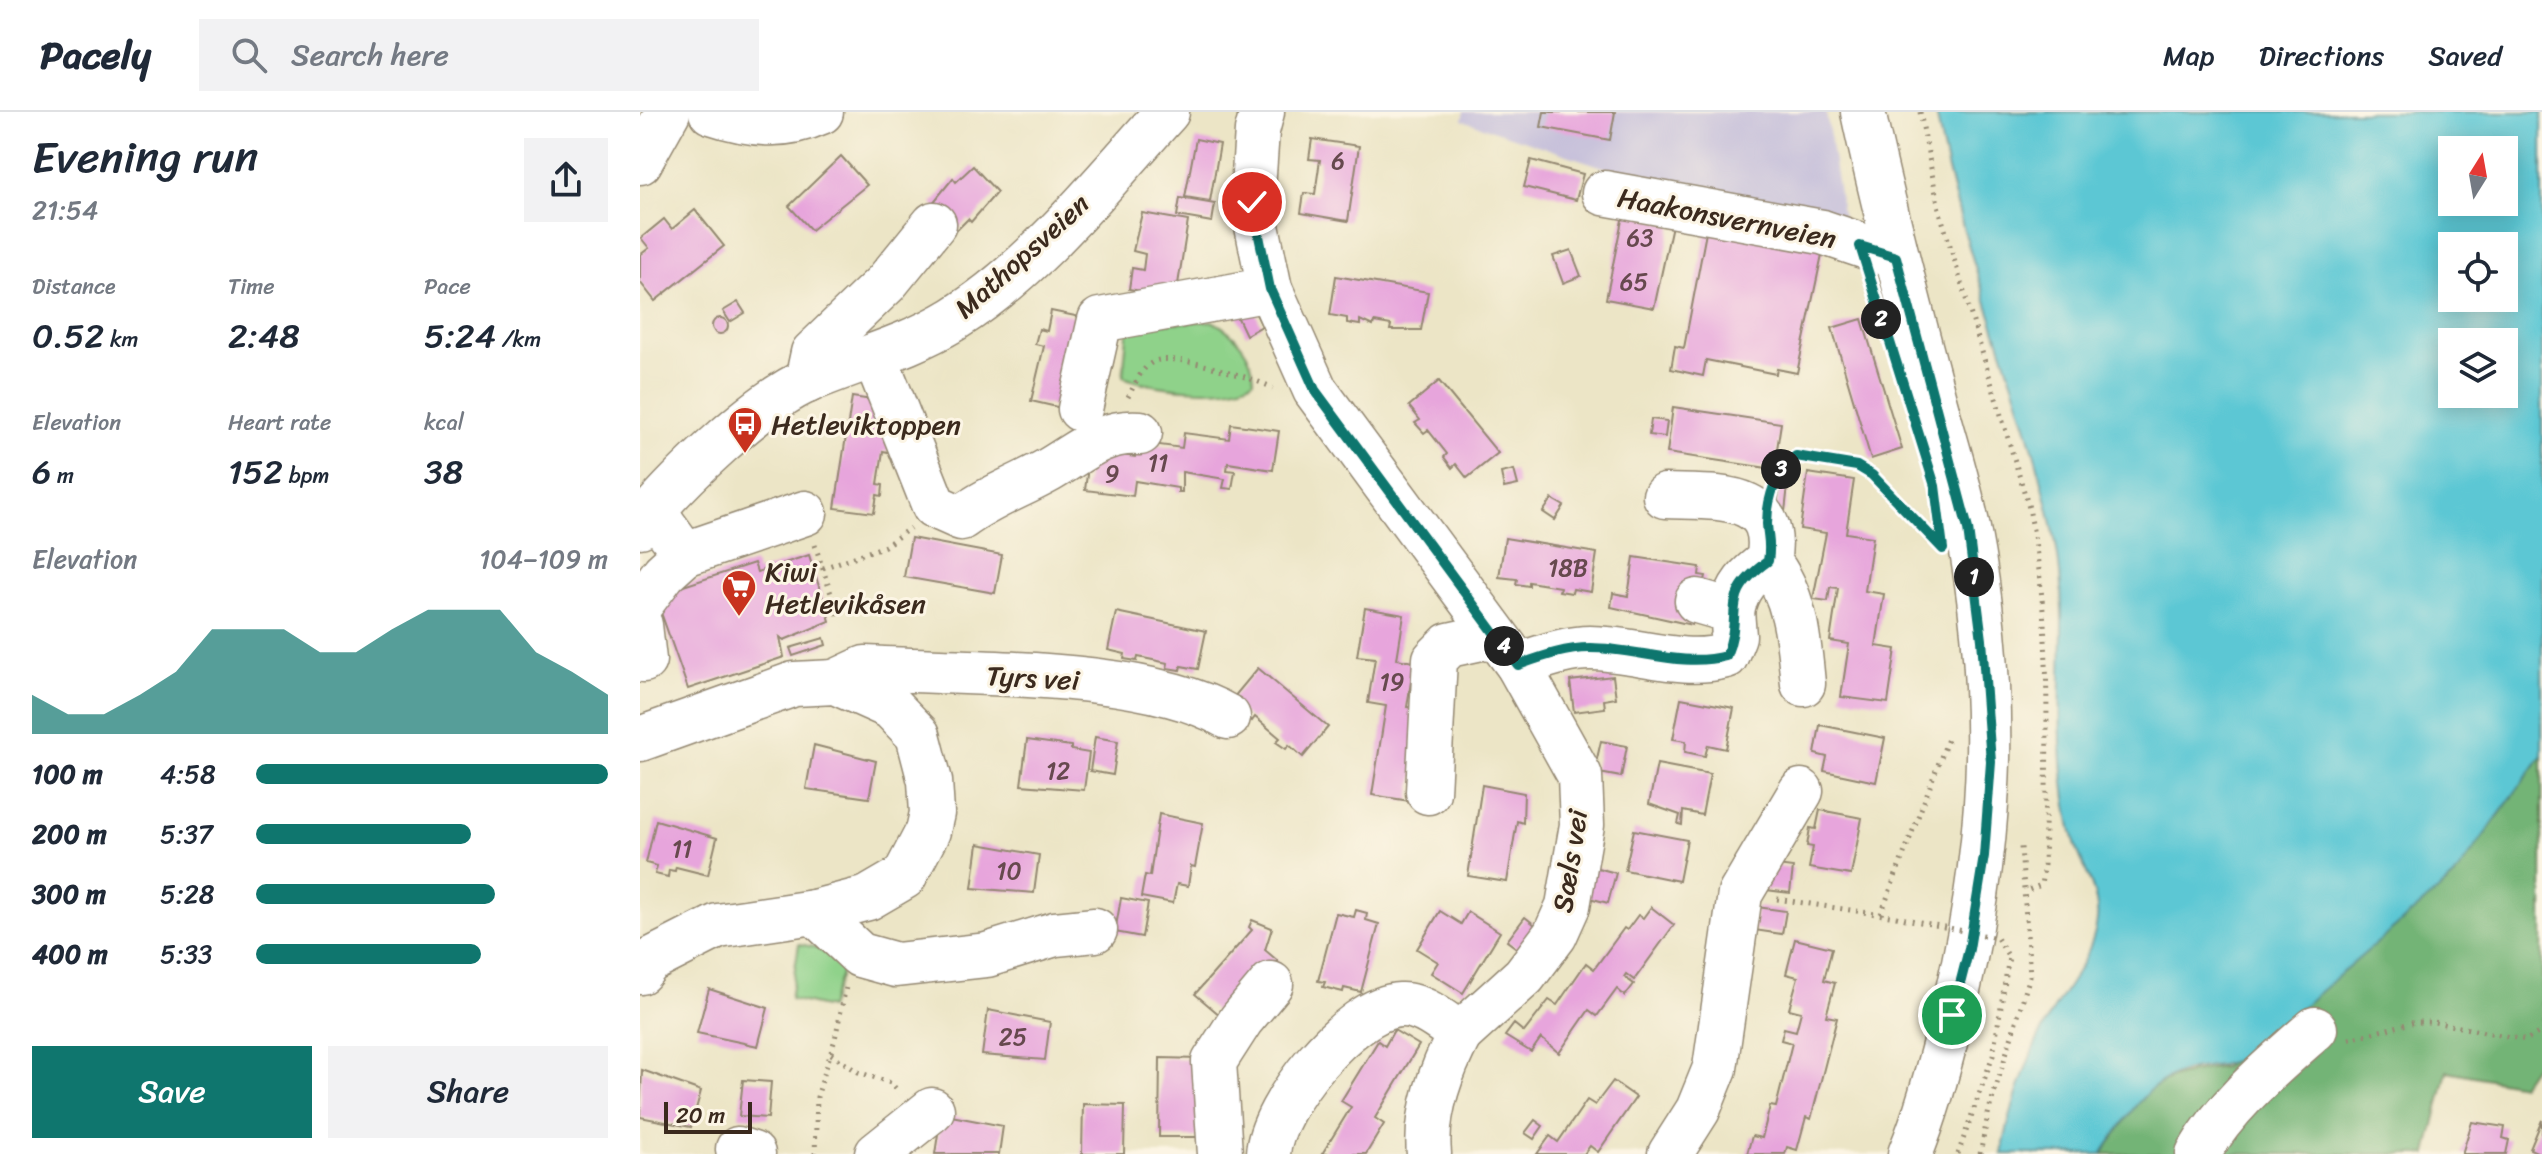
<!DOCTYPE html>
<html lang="en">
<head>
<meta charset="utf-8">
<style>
  :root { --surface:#fff; --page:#f2f2f3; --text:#1f2937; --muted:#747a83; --line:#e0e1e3; --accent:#0f766e }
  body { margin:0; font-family:Sriracha,sans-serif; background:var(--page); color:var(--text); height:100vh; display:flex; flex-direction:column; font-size:30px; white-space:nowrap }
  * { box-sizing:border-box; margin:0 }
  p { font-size:26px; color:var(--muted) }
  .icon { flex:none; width:44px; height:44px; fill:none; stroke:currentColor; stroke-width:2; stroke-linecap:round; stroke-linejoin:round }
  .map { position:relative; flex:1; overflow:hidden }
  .sheet { display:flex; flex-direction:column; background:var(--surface); width:640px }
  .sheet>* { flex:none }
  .needle { width:52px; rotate:11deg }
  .buttons { position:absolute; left:1798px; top:24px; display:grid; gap:16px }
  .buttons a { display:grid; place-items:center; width:80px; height:80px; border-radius:0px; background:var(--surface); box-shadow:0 4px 20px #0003; font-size:40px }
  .scale { position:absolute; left:24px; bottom:20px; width:88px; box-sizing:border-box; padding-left:8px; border:4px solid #3b2a1e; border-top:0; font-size:22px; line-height:28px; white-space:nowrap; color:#3b2a1e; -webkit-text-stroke:6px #fcf5e5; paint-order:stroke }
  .pin { position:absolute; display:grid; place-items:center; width:68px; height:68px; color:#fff; margin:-34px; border:4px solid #fff; border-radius:50%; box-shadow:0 2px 8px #0007 }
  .km { position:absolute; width:40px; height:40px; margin:-20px; border-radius:50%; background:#222; color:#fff; font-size:22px; line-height:40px; text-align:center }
  .round { display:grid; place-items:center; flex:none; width:84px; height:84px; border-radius:0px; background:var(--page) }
  .summary { display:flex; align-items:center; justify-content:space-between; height:136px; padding:0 32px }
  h1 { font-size:44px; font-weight:600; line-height:60px }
  .stats { display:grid; grid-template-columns:repeat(3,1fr); gap:12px; height:136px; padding:8px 32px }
  .stats div { display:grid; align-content:center }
  .stats b { font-size:34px; font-weight:600 }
  .stats small { font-size:22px; font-weight:400 }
  .stats p { font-size:22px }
  .chart { height:224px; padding:16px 32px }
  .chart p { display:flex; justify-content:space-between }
  .chart svg { width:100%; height:144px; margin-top:8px; fill:var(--accent); opacity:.7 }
  .action { display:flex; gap:16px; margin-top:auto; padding:16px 32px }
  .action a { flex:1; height:92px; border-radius:0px; background:var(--accent); color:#fff; font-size:32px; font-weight:600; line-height:92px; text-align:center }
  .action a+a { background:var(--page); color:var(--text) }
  ul { padding:0 32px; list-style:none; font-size:26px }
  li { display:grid; grid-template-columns:128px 96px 1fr; align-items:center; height:60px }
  li i { height:20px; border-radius:10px; background:var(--accent) }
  header { display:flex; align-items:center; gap:48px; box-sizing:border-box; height:112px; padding:0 40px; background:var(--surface); border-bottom:2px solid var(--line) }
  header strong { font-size:38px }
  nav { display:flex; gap:44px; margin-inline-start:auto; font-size:28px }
  .search { width:560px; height:72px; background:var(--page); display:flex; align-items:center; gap:20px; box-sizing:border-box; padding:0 28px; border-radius:0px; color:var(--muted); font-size:30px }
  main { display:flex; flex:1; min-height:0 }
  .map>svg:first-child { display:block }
  .industrial { fill:#c6c0da }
  .green { fill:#8fd28a; stroke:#657e54; stroke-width:2 }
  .forest { fill:#73b476; stroke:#576f4a; stroke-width:2 }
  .water { fill:#5bc7d4; stroke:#4b7879; stroke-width:2; fill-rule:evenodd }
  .building { fill:#e7a5dc }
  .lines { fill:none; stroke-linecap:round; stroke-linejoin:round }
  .minor-casing { stroke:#948872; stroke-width:47 }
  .major-casing { stroke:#948872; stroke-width:47 }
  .path { stroke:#948872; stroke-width:5; stroke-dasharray:2 6; stroke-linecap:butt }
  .minor { stroke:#fff; stroke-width:44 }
  .major { stroke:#fff; stroke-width:44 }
  .path-bridge { stroke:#948872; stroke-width:5; stroke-dasharray:2 6; stroke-linecap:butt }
  .route-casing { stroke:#fff; stroke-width:16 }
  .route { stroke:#0f766e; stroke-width:10 }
  .labels { text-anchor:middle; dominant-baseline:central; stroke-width:6; stroke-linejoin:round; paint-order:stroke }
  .number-label { font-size:24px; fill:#66494e }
  .street-label { font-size:28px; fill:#3b2a1e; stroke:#fcf5e5 }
  .poi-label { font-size:28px; fill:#3b2a1e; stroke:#fcf5e5; text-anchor:start }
</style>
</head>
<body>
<header>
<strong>Pacely</strong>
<div class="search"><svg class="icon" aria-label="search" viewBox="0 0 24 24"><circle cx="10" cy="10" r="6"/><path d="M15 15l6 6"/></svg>Search here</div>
<nav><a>Map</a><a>Directions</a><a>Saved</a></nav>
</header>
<main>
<section class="sheet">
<div class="summary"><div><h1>Evening run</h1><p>21:54</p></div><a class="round"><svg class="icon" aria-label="share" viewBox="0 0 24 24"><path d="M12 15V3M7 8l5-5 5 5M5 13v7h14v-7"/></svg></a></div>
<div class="stats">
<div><p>Distance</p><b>0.52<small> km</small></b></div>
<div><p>Time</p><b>2:48</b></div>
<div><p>Pace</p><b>5:24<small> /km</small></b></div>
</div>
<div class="stats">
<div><p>Elevation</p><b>6<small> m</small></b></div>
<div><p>Heart rate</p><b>152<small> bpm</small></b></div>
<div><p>kcal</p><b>38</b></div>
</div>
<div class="chart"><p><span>Elevation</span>104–109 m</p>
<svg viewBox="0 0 160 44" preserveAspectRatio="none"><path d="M0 44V32L10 38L20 38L30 32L40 25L50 12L60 12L70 12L80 19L90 19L100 12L110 6L120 6L130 6L140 19L150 25L160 32V44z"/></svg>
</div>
<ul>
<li><b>100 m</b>4:58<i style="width:100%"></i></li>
<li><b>200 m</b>5:37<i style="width:61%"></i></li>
<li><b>300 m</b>5:28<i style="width:68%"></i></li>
<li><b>400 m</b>5:33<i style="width:64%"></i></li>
</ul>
<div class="action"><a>Save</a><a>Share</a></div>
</section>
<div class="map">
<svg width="1902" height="1042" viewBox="0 0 1902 1042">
  <rect width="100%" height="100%" fill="#fcf5e5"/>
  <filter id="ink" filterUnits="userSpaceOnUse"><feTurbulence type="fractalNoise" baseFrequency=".0125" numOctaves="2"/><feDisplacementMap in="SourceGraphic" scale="16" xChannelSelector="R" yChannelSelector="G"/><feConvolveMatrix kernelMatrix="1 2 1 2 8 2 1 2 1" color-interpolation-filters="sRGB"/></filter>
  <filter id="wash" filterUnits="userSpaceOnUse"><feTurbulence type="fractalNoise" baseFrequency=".006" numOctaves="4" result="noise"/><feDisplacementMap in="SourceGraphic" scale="32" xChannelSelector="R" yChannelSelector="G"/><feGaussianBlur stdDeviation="1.8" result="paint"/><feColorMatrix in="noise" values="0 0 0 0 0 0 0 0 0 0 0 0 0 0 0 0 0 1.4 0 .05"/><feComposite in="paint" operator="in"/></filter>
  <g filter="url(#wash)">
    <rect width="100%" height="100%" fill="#ece5c6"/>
    <path class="industrial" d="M824,0h362l17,107 -228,-48 -153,-51z"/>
    <g class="green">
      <path d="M572,209c24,12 41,33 42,59 -26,18 -101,8 -131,-3l5,-52z"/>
      <path d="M159,832l15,3 31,15 -16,46 -39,-9z"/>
    </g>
    <path class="forest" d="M1902,643v299l-21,31 -74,-14 -20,83h-325c42,-60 43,-78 122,-87l230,-190z"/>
    <path class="water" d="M1296,0h606v643l-88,122 -209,179c-25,13 -37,8 -61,15 -41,13 -59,50 -82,83h-100c7,-41 23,-89 41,-126 17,-34 50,-69 54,-108 3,-29 -16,-54 -23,-81 -7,-24 -10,-53 -12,-78 -6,-71 7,-146 -6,-217 -28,-148 -95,-284 -120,-432zM1812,38h52v52h-52zM1812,134h52v52h-52zM1812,230h52v52h-52z"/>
    <g id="blocks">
      <g class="building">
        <path d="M904,0h71l-5,28 -69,-13z"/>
        <path d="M556,27l24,5 -10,57 -25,-4z"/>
        <path d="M672,27l47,7 -11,75 -47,-8 3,-20 11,1 5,-34 -11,-1z"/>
        <path d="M201,44l26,29 -56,45 -22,-24z"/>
        <path d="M891,48l52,14 -7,26 -52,-13z"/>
        <path d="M333,54l24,26 -26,30 -3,-3 -11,11 -25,-26 21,-26 3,4z"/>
        <path d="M540,86l35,6 -3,18 -35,-6z"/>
        <path d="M55,98l29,36 -69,55 -15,-19v-27l9,-7 -8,-10 23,-19 8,10z"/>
        <path d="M984,98l48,15 -18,83 -48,-9z"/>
        <path d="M502,101l46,8 -12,76 -47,-8 3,-21 11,2 2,-16 -12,-3z"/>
        <path d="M1068,110l116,23 -27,128 -20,-4 -1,5 -70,-14 -3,16 -32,-7 4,-23 9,2z"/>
        <path d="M931,138l10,26 -18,7 -10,-27z"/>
        <path d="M696,164l92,16 -7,38h-31l1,-5 -17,-3 -1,4 -13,-6v5l-13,-2v-5l-17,-3z"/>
        <path d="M98,190l7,11 -15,9 -7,-11z"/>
        <path d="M613,196l9,18 -16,9 -9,-19z"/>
        <path d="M411,199l39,8 -20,91 -39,-9 13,-55 -9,-2 4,-15 8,2z"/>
        <circle cx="80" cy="214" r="8"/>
        <path d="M1222,207l40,130 -31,10 -39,-131z"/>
        <path d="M799,269l59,72 -31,25 -11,-14 -4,4 -8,-11 3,-3 -19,-24 -4,3 -9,-10 5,-3 -11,-14z"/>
        <path d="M212,285l27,4 -3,19 11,2 -3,18 5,1 -1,11 -5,-1 -5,33 5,1 -1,11 -5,-1 -3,18 -39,-5z"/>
        <path d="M1033,295l108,16 -7,46 -107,-16z"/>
        <path d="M1011,307l16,2 -2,16 -16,-2z"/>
        <path d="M591,312l48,7 -6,39 -45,-7 -1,7 8,1 -3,18 -9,-1 2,-9 -43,-7v20h-4v-4l-43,-7 -2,15 -48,-6 5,-39 45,6 2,-15 45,6 2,-15 45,6z"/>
        <path d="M874,358l4,15 -14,3 -3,-15z"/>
        <path d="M1168,361l46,7 -8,53 27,4 -8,54 19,3 -8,52 20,3 -8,54 -47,-6 8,-53 -19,-3 8,-53 -8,-1 -2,14 -15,-2 13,-66 -26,-4z"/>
        <path d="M1140,372l8,1 -3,27 -9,-1z"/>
        <path d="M912,387l12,7 -9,14 -12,-8z"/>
        <path d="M271,426l91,17 -7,38 -91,-16z"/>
        <path d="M865,426l92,15 -6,39 -18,-3 -1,4 -13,-2 1,-4 -31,-5v4l-13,-2 1,-5 -18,-2z"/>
        <path d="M169,443l21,66 -46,19 -4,-3 4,20 -96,32 -30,-85 10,-13 86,-28 3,9z"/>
        <path d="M994,445l66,10 -1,8 7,1 -3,13 -6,-1 -5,37 -81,-18 2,-14 15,3z"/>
        <path d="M725,496l39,7 -7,44 17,3 -7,45 18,2 -15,92 -38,-6 14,-89 -18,-3 7,-45 -18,-2z"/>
        <path d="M476,500l90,19 -8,38 -17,-3 -1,4 -13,-2 1,-5 -30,-6 -1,4 -13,-2 1,-5 -17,-4z"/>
        <path d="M184,526l2,7 -33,11 -3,-8z"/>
        <path d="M618,556l70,59 -25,30 -14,-12 -3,4 -10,-7 4,-4 -25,-21 -3,4 -9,-8 -10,-15z"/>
        <path d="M973,564l3,22 -12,2 1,8 -31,4 -4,-31z"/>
        <path d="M1041,586l53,10 -8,41 -18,-4 -3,11 -20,-4 1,-11 -13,-2z"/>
        <path d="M1180,613l65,13 -9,44 -52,-11 3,-14 -12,-3z"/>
        <path d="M455,625l23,4 -5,34 -23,-4z"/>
        <path d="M387,628l44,6v4l18,3 -5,37 -63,-5z"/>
        <path d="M961,629l26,5 -6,31 -27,-5z"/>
        <path d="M174,633l62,16 -7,37 -63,-9z"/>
        <path d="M1017,652l53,10 -8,41 -19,-4 -1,14 -4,-1 2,-9 -31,-11z"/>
        <path d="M842,673l42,8 -1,30 -6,-2 -10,61 -39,-6z"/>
        <path d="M1180,698l42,8 -11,57 -42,-7 4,-21 -6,-1 3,-18 6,1z"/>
        <path d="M519,702l44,9 -8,44 -4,-1 -3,20 -11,-2 -4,19 -32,-6 4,-22 5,1z"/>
        <path d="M16,708l61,18 -9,37 -32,-8 -1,4 -6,-1 -1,7 -13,-3 2,-8 -11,-3z"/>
        <path d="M994,718l53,10 -8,41 -54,-11z"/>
        <path d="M338,732l61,11 -5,38 -62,-5z"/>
        <path d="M1121,752l32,4 -3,25 -32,-4z"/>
        <path d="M950,754l26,7 -8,30 -26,-7z"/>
        <path d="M481,786l27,5 -6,34 -27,-5z"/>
        <path d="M1011,795l23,18 -40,55 -8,-6 -2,3 10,7 -9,12 -8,-7 -20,27 -8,-6 -30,43 -18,-15 -10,14 -26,-16 9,-12 10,8 25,-32 8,5 29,-42 8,6 30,-41 3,2 11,-15 5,3z"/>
        <path d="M1117,795l29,4 -4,23 -28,-4z"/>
        <path d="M716,798l11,3 -1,7 13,4 -18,68 -17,-4 -1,4 -20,-5 2,-5 -7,-1 18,-68 18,4z"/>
        <path d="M800,799l21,13 7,-12 32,20 -37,61 -32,-20 7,-11 -21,-13z"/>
        <path d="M885,805l15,12 -18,23 -15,-11z"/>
        <path d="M612,808l20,8 -7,22 13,11 -51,60 -32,-27 57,-64 -3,-3z"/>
        <path d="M1155,827l37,9 -8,32 11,3 -9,33 11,2 -26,101 -5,-2 -9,33 -10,-3 -2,7h-38l5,-18 10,2 8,-32 6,1 16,-64 -11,-3 3,-12 12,3 5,-19 -12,-3 9,-32 -12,-3z"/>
        <path d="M69,877l59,19 -10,38 -61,-13z"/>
        <path d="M348,898l62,12 -5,38 -63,-5z"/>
        <path d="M754,918l25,15 -44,73 9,6 -18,30h-44l29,-47 -10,-6 37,-60 7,5z"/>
        <path d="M520,946l41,1 -1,78h-41z"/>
        <path d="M2,958l59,21 -10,36 -51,-10z"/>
        <path d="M103,968l28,2 -3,36 -29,-2z"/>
        <path d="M973,969l23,16 -38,55 -8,-6 -6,8h-47l13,-18 8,6 29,-42 8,5z"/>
        <path d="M443,992l42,1 -1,49h-42z"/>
        <path d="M301,1002l62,12 -4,28h-64z"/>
        <path d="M895,1008l8,6 -9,13 -9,-6z"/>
        <path d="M1902,1008v34h-1l-11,-5z"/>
        <path d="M1832,1010l33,5 -2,11 6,2 -3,14h-44z"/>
      </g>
    </g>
  </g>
  <g filter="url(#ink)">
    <use href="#blocks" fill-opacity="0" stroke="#948872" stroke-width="2"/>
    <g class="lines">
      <defs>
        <g id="minor">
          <path d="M71,0c39,13 72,17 110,0"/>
          <path d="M622,0l-5,19 -5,71 18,87 45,101 203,275 62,111 2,49 -14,81 -13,29 -31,41 -64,58c-18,-12 -37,-30 -60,-29 -50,2 -130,102 -132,149"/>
          <path d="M964,81l218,39 74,25"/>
          <path d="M235,245l59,149 27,12c28,-21 58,-31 88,-48 31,-18 53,-40 91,-37"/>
          <path d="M167,269l6,-28 73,-70 48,-59"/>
          <path d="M440,297l20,-89 170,-31"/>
          <path d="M1025,384c49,2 117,-6 103,65 -20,15 -31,25 -36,50"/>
          <path d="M13,398l32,44 120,-41"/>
          <path d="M1128,449c28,34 31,81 35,123"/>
          <path d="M0,493l24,-32 21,-19"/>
          <path d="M0,513l4,35"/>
          <path d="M878,553c23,-7 47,-17 72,-17 47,0 90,20 136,8l8,-20 -2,-25 -35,-10"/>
          <path d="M195,570l30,-14c99,6 280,0 363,49"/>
          <path d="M0,627l154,-55 41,-2 56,25 27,28 12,46 2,32 -4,18 -24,46 -36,21 -54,14 -96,14 -69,35 -9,11"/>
          <path d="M788,680l7,-133 14,-14 46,-10"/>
          <path d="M174,800l46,43 36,10 91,-10 68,-21 40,-4"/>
          <path d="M98,1037l15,5"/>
          <path d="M237,1042l55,-44"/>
          <path d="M580,1042l-6,-92 27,-42 30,-36"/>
          <path d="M789,1042c-4,-41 12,-84 31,-120"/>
          <path d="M1030,1042l28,-44 17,-42 25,-174 61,-103"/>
          <path d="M1558,1042c29,-50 74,-87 117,-125"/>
        </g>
        <g id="major">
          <path d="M1223,0c20,93 44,185 68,276 12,47 28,94 37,141 33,173 25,328 -19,498 -11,42 -22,86 -39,127"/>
          <path d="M0,50l28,-50"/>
          <path d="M0,414c35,-44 119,-125 169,-146 50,-21 99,-33 145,-61 81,-50 150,-138 213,-207"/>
        </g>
      </defs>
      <use href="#minor" class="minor-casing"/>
      <use href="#major" class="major-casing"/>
      <g class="path">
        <path d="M1280,0l19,97 90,299c24,120 18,236 15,357l-3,20 -15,6"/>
        <path d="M488,285c7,-12 12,-28 25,-35 18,-11 100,16 120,26"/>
        <path d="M1136,372l9,-21 11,-7 61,10 15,9 59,62"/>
        <path d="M175,433l23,70"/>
        <path d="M183,456l62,-22 25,-18"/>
        <path d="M1137,787l119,18"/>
        <path d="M1241,802l68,-178"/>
        <path d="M1709,927l66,-17h19l92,18 16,-9"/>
        <path d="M191,942l27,18 33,11 7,8"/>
        <path d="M175,1042l2,-57 18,-58 11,-52"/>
        <path d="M1318,1042l35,-99 16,-98"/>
        <path d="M1340,1042l9,-44 41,-134 -9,-129"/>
      </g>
      <use href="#minor" class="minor"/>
      <use href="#major" class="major"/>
      <path class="path-bridge" d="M1256,805l101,21 12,19"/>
    </g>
  </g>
  <g class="lines" filter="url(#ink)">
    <defs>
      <path id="route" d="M612,90l18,87 45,101 203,275c23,-8 47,-17 72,-17 47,0 90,20 136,8 19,-47 -9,-58 42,-95 3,-17 0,-22 -1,-37 0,-24 9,-55 29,-68l61,10 15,9 71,74 -8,-63 -75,-240 36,11 72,272 14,111 9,122 -7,94 -15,93 -17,66"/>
    </defs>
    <use href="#route" class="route-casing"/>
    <use href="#route" class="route"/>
  </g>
  <defs>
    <symbol id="bus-pin" viewBox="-11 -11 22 30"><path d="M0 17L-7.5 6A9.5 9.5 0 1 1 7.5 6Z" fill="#c8321e" stroke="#fcf5e5"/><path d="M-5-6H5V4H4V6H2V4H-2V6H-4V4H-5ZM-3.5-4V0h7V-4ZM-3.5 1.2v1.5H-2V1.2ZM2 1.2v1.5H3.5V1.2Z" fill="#fff"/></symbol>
    <symbol id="supermarket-pin" viewBox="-11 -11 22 30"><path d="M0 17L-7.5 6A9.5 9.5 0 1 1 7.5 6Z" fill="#c8321e" stroke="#fcf5e5"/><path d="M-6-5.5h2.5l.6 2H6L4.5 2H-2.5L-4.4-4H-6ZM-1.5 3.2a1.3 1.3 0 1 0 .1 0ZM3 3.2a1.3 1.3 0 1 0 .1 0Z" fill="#fff"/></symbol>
  </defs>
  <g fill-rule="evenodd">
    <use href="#bus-pin" x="85" y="292" width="40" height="54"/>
    <use href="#supermarket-pin" x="79" y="455" width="40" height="54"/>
  </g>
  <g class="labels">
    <g class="number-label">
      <text x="698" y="49">6</text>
      <text x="1000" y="126">63</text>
      <text x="994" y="170">65</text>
      <text x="518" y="351">11</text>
      <text x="472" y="362">9</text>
      <text x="928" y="456">18B</text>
      <text x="752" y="570">19</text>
      <text x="418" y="659">12</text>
      <text x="42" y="737">11</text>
      <text x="369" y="759">10</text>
      <text x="373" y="925">25</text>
    </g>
    <g class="street-label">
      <text transform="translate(1087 106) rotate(11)">Haakonsvernveien</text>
      <text transform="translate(382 144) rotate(-42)">Mathopsveien</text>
      <text transform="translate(393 566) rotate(3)">Tyrs vei</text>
      <text transform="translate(930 749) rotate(-81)">Sæls vei</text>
    </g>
    <g class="poi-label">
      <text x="131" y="312">Hetleviktoppen</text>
      <text x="125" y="459">Kiwi<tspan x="125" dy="32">Hetlevikåsen</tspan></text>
    </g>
  </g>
</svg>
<div class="buttons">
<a><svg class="needle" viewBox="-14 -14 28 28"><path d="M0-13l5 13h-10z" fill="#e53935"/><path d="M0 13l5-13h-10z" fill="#747a83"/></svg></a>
<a><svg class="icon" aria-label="locate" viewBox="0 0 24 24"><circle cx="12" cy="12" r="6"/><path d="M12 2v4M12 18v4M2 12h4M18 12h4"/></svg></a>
<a><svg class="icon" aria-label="layers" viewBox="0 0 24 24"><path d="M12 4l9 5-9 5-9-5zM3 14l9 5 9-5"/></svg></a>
</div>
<div class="scale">20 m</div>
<div class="pin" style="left:1312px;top:903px;background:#1e9e55"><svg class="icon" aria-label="arrive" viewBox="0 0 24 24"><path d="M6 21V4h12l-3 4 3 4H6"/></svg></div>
<div class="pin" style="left:612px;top:90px;background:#d93025"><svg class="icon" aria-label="check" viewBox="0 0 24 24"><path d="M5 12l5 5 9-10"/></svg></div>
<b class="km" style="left:1334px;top:465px">1</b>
<b class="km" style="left:1241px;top:207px">2</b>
<b class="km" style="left:1141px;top:357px">3</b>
<b class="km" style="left:864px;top:534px">4</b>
</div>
</main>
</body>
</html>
